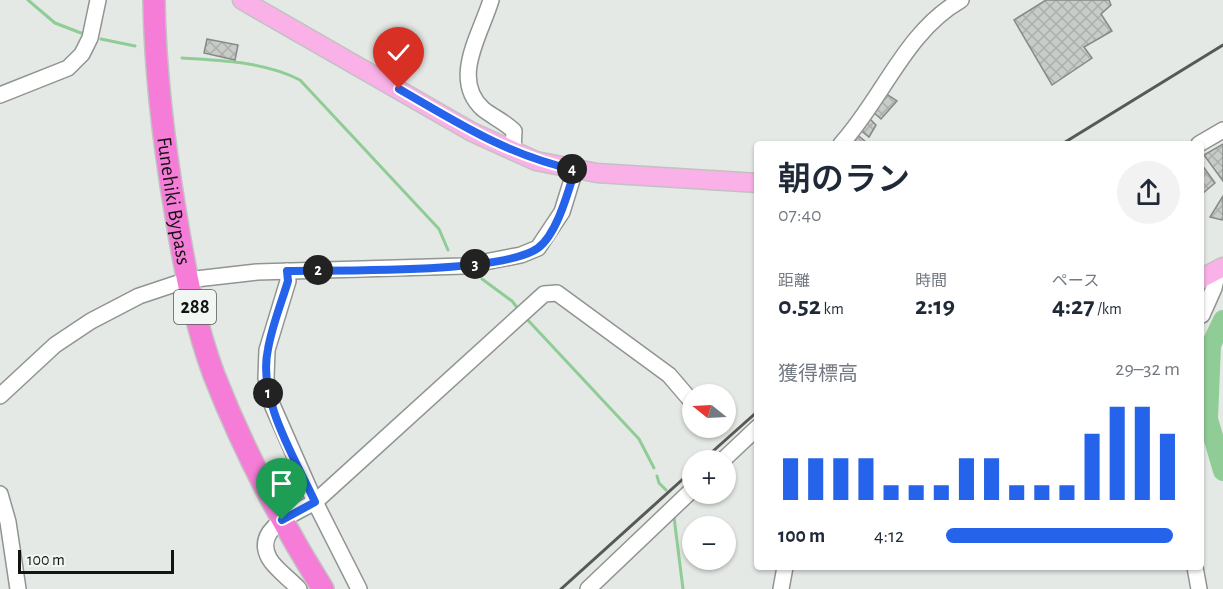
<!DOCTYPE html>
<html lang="ja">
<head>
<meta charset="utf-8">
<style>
  :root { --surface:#fff; --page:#f2f2f3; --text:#1f2937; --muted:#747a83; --accent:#2563eb }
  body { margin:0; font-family:"Alegreya Sans","Noto Sans JP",sans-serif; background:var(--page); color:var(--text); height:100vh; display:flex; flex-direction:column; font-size:22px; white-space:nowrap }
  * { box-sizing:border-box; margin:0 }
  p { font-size:20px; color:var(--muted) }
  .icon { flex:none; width:33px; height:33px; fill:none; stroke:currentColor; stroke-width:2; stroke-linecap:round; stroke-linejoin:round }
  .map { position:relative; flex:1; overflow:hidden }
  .drawer { position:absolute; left:754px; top:141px; width:450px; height:429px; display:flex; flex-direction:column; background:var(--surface); border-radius:6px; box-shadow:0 2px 4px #0004 }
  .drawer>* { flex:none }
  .needle { width:39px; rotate:288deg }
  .tools { position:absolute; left:682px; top:384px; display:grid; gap:12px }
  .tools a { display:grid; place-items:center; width:54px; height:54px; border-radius:50%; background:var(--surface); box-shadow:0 2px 4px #0004; font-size:30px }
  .scale { position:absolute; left:18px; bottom:15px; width:156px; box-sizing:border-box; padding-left:6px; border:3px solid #121412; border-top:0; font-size:16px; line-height:21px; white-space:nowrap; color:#121412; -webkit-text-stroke:4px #f2f6f2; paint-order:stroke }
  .pin { position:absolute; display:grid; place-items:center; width:51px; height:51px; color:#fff; margin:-62px -26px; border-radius:50% 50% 50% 0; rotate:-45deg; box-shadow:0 0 6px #0007 }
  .pin .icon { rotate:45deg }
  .km { position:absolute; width:30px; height:30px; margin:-15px; border-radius:50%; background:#222; color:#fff; font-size:16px; line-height:30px; text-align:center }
  .round { display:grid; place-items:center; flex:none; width:63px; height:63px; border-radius:32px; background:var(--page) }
  .summary { display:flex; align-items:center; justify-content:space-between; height:102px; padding:0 24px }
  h1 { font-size:33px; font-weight:600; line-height:45px }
  .figures { display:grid; grid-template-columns:repeat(3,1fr); gap:9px; height:102px; padding:6px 24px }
  .figures div { display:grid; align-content:center }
  .figures b { font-size:26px; font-weight:600 }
  .figures small { font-size:16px; font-weight:400 }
  .figures p { font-size:16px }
  .chart { height:168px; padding:12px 24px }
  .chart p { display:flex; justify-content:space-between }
  .chart svg { width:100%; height:108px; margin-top:6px; stroke:var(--accent); stroke-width:6 }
  ul { padding:0 24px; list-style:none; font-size:20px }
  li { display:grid; grid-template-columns:96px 72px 1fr; align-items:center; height:45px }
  li i { height:15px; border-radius:8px; background:var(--accent) }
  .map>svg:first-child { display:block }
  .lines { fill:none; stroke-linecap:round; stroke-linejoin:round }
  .stream { stroke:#90cc96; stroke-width:3 }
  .river { stroke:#90cc96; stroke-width:20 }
  .building { fill:url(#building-cross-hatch); stroke:#868a86; stroke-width:1.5 }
  .minor-casing { stroke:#909591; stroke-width:18 }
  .major-casing { stroke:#c1c2c1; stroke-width:21 }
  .highway-casing { stroke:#c1c2c1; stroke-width:24 }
  .minor { stroke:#fff; stroke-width:15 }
  .major { stroke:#f9b1e7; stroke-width:18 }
  .highway { stroke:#f57dd7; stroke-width:21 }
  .rail { stroke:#565956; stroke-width:3 }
  .route-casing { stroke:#fff; stroke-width:12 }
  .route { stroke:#2563eb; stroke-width:8 }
  .labels { text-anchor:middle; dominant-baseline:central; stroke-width:4.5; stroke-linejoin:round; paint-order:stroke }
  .shield { fill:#f2f6f2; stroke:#555855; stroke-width:1.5 }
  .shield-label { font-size:20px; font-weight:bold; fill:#121412 }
  .street-label { font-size:21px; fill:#121412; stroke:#f2f6f2 }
</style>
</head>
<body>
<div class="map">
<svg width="1223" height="589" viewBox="0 0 1223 589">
  <defs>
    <pattern id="building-cross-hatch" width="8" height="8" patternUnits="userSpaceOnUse" patternTransform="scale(1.5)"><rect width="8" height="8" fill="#c8ccc8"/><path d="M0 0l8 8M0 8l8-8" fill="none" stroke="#abaeab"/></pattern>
  </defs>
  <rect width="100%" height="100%" fill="#e5e9e5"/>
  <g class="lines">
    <g class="stream">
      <path d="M28,0l27,23 26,10"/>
      <path d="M101,39l34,7"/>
      <path d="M182,58c38,2 84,4 118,22l139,149 9,21"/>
      <path d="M482,279l30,22 7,9"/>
      <path d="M525,317l114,122 15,29"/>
      <path d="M657,476l2,7 7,7"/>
      <path d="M674,517l9,72"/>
    </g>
    <path class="river" d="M1223,320l-12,25 -3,74 15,52"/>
  </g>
  <g class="building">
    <path d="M1046,0h63l2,5 -10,9 11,17 -28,16 8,11 -40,27 -38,-65z"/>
    <path d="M207,39l31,6 -3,15 -31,-7z"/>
    <path d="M885,93l12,8 -16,18 -9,-8z"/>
    <path d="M867,116l9,9 -7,12 -11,-9z"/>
    <path d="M855,133l11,9 -1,2h-17z"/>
    <path d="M1223,144v37l-19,-26z"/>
    <path d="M1202,165l13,18 -13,11z"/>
    <path d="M1223,196v23l-1,1 -12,-3z"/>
  </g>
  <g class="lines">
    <defs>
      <g id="minor">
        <path d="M491,0c-10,34 -41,79 -8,109 10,8 22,13 31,22l-1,21"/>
        <path d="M0,95l68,-27 14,-14 8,-16 8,-38"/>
        <path d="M841,144c42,-46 64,-112 120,-144"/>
        <path d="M1199,144l24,-14"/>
        <path d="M287,271l1,10 -21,69 -1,28 4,22 45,102 44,87"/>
        <path d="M1202,315l12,-27 4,-17"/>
        <path d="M0,396l55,-51 36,-24 48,-25 48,-16 70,-8 207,-6 57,-11 17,-7 24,-36 13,-42"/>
        <path d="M723,460l35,-33"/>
        <path d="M0,494l8,28 10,67"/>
        <path d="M1195,567l4,22"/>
        <path d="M299,589c-9,-10 -24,-20 -30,-31 -16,-30 27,-45 46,-56l229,-208 13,-1 112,82 24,28"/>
        <path d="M588,589l105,-100"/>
        <path d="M781,589l4,-22"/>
      </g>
      <g id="major">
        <path d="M242,0l230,132 64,29 61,12 161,10"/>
        <path d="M1202,278l21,-11"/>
      </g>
      <g id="highway">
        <path id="s1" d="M154,0c1,73 10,145 22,216 9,54 19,108 38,159 29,74 67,147 109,214"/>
      </g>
    </defs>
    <use href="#minor" class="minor-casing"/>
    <use href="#major" class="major-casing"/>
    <use href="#highway" class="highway-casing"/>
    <use href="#minor" class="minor"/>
    <use href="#major" class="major"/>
    <use href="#highway" class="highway"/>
    <g class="rail">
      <path d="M1062,144l161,-99"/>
      <path d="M703,460l55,-49"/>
      <path d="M561,589l132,-119"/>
    </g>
  </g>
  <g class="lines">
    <defs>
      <path id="route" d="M282,520l33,-18c-20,-44 -58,-103 -47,-153 4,-23 13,-45 20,-68l-1,-10c50,-1 215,3 251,-23 19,-14 30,-56 37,-78 -70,-16 -115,-46 -176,-81"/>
    </defs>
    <use href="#route" class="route-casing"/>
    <use href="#route" class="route"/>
  </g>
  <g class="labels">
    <rect class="shield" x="174" y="290" width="42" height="34" rx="4.5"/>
    <g class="shield-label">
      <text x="195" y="307">288</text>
    </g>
    <g class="street-label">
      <text stroke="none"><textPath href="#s1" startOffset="202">Funehiki Bypass</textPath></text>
    </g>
  </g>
</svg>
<div class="tools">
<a><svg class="needle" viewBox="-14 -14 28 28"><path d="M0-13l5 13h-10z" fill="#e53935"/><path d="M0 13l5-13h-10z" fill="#747a83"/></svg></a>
<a>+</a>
<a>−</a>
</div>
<div class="scale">100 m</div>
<div class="pin" style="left:282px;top:520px;background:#1e9e55"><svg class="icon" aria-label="arrive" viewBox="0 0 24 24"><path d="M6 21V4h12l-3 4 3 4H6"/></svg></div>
<div class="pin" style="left:399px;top:89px;background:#d93025"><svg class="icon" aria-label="check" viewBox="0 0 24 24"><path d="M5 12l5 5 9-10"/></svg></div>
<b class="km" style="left:268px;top:393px">1</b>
<b class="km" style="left:318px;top:270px">2</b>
<b class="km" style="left:475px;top:264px">3</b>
<b class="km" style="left:572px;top:169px">4</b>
<section class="drawer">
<div class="summary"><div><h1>朝のラン</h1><p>07:40</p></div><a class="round"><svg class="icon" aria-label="share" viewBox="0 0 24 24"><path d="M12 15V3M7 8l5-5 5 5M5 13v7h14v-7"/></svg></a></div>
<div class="figures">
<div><p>距離</p><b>0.52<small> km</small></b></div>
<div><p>時間</p><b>2:19</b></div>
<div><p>ペース</p><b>4:27<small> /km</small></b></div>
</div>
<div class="chart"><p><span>獲得標高</span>29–32 m</p>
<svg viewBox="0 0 160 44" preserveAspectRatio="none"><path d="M5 44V27M15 44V27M25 44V27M35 44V27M45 44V38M55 44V38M65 44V38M75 44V27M85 44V27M95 44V38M105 44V38M115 44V38M125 44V17M135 44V6M145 44V6M155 44V17"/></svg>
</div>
<ul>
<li><b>100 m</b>4:12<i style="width:97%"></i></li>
</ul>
</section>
</div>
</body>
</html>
